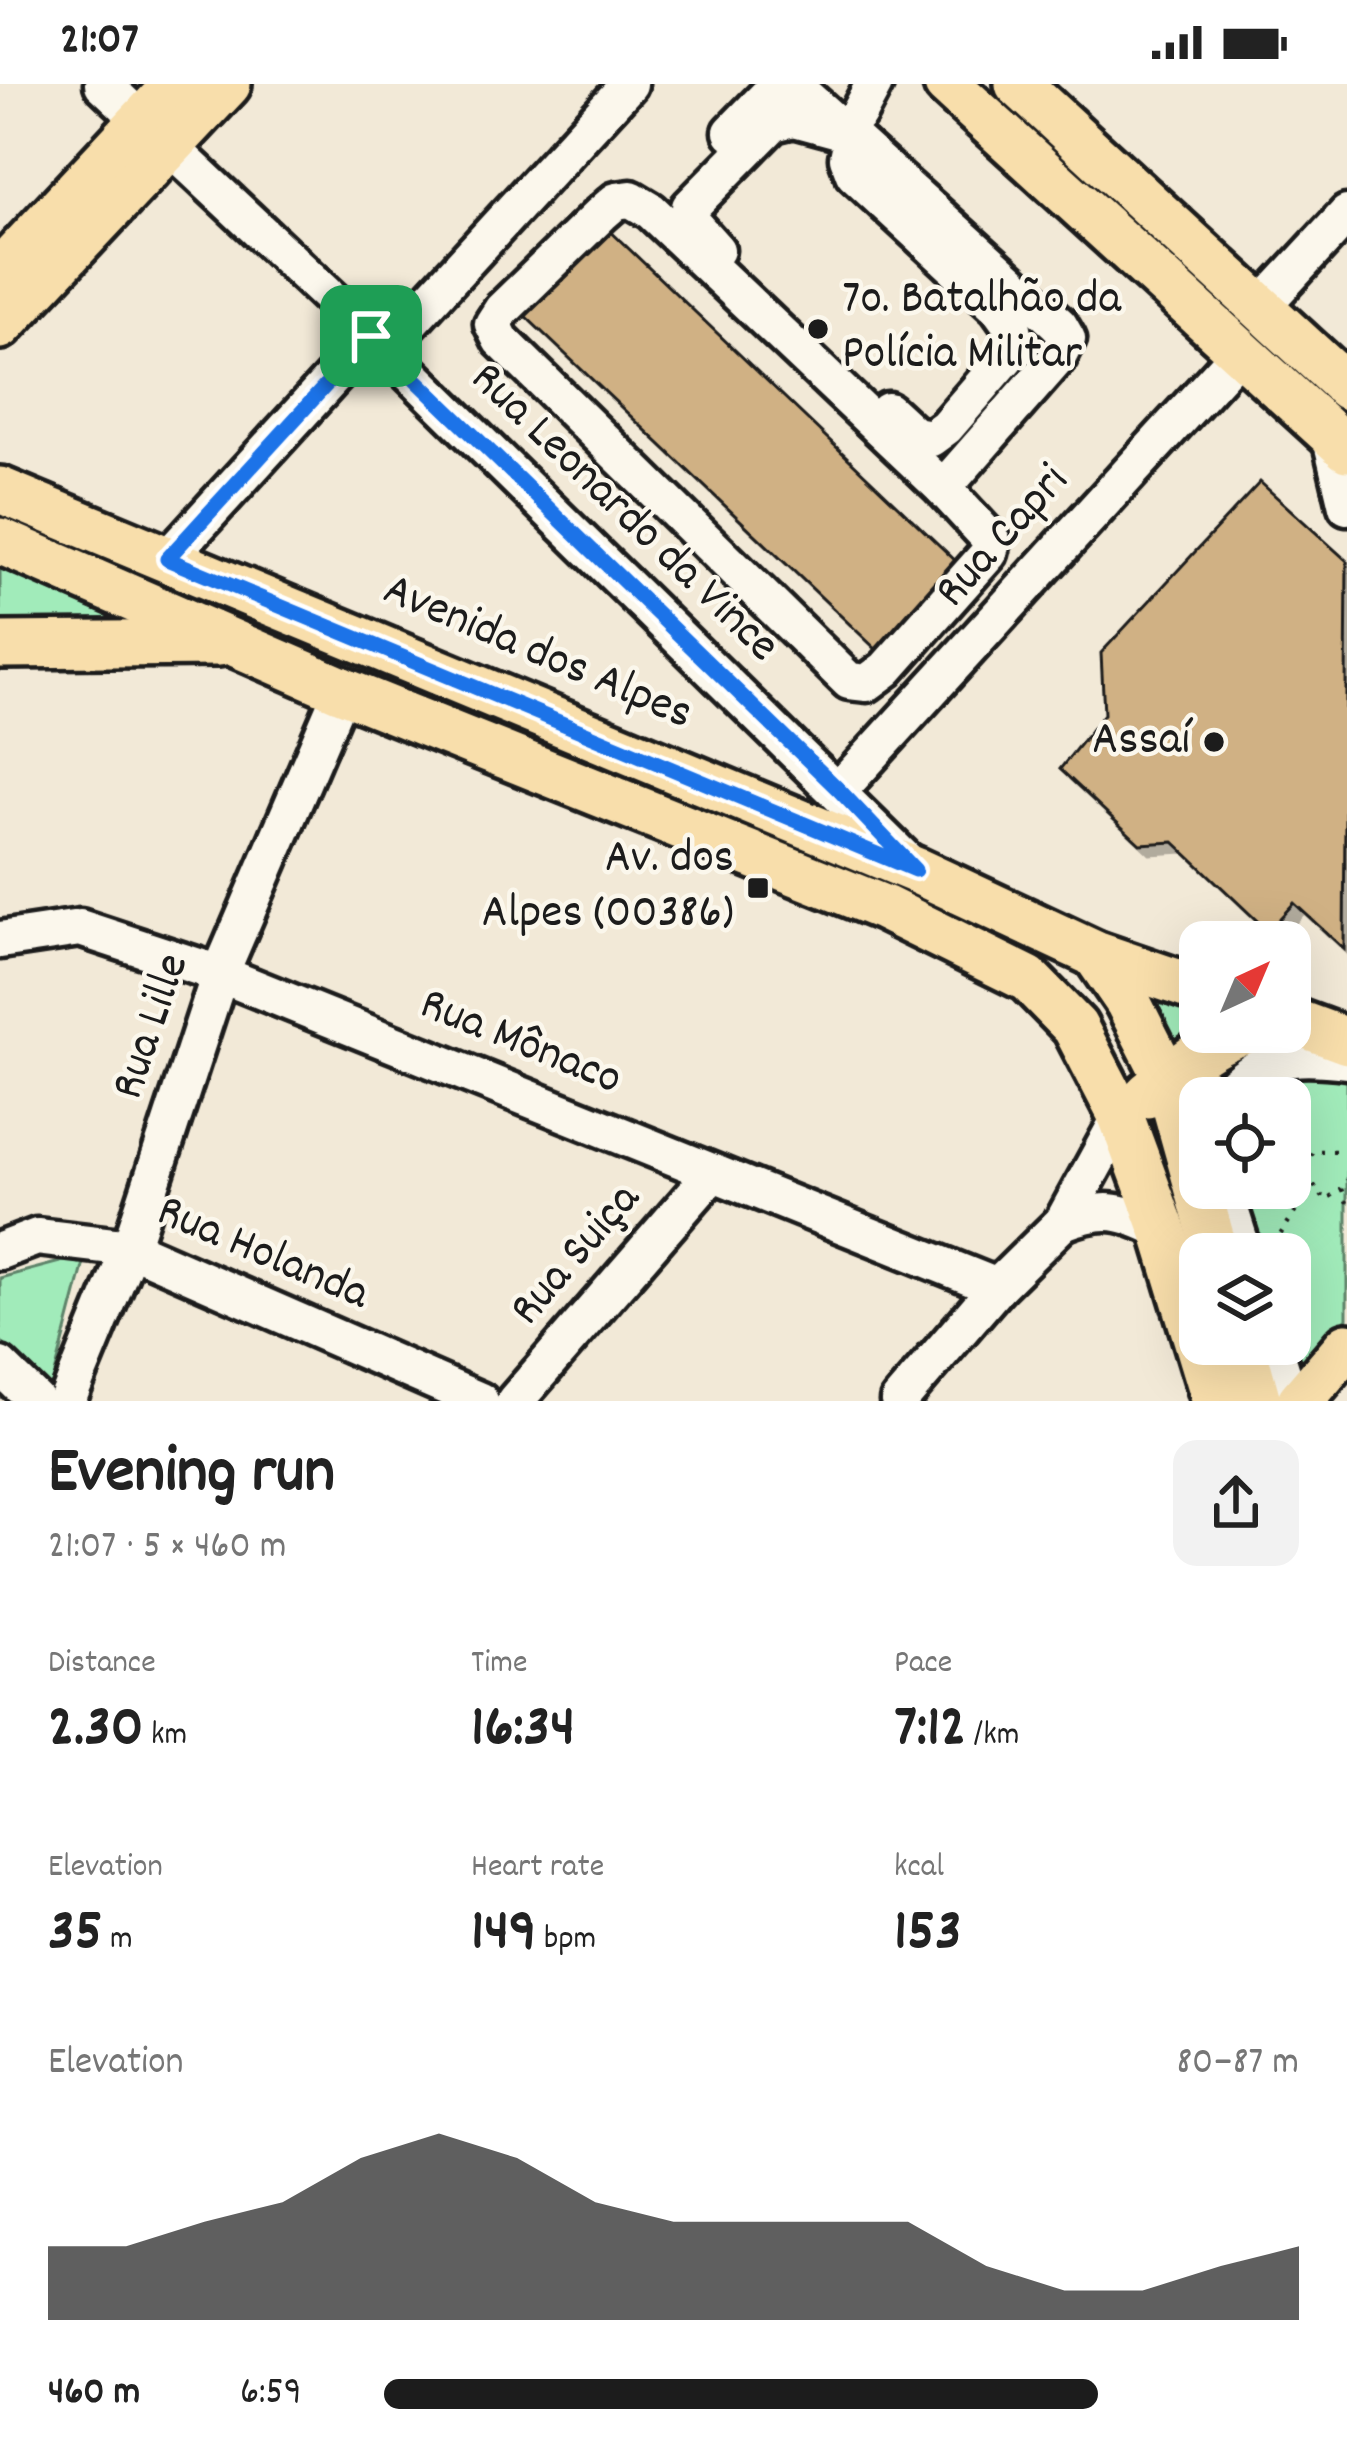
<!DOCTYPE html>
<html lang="en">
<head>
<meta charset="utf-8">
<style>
  :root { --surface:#fff; --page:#f2f2f2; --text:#222; --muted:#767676; --accent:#1c1c1c }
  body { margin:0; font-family:Dekko,sans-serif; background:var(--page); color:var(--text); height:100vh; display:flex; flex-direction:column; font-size:45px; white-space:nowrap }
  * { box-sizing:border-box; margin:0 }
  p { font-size:39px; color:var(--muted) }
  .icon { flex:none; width:66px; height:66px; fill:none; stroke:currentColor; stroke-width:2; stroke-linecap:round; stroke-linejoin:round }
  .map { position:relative; height:1317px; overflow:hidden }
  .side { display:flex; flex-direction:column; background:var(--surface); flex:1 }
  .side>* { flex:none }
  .needle { width:78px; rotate:44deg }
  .tools { position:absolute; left:1179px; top:837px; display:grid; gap:24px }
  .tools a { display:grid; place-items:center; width:132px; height:132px; border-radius:24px; background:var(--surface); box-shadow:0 12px 48px #0002; font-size:60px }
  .pin { position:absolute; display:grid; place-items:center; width:102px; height:102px; color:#fff; margin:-51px; border-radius:24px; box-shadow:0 6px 18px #0006 }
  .round { display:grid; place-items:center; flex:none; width:126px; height:126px; border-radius:24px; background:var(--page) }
  .overview { display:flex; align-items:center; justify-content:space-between; height:204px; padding:0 48px }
  h1 { font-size:66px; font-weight:800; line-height:90px }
  .figures { display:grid; grid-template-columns:repeat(3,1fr); gap:18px; height:204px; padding:12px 48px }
  .figures div { display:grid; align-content:center }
  .figures b { font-size:60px; font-weight:800 }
  .figures small { font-size:33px; font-weight:400 }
  .figures p { font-size:33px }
  .chart { height:336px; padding:24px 48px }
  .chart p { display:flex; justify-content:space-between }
  .chart svg { width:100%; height:216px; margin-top:12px; fill:var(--accent); opacity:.7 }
  ul { padding:0 48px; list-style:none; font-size:39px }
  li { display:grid; grid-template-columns:192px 144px 1fr; align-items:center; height:90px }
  li i { height:30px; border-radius:15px; background:var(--accent) }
  .status { display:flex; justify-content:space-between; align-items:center; height:84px; padding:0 60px; background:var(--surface); direction:ltr }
  .status svg { height:33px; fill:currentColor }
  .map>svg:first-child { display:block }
  .green { fill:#a1ebba; stroke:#5e846b; stroke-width:3 }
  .building { fill:#d0b184; stroke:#1c1c1c; stroke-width:3; filter:url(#shadow) }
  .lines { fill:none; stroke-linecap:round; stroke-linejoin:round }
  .minor-casing { stroke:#1c1c1c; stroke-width:45 }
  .major-casing { stroke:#1c1c1c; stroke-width:54 }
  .path { stroke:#1c1c1c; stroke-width:4.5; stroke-dasharray:3 9; stroke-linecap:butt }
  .minor { stroke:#fbf7ec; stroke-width:36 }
  .major { stroke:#f8deab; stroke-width:45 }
  .route-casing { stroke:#fff; stroke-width:24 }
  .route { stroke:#1a73e8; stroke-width:15 }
  .poi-dot { fill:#1c1c1c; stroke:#fbf7ec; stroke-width:4.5 }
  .labels { text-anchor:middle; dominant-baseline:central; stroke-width:9; stroke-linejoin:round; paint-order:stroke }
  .poi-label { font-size:48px; fill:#1c1c1c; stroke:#fbf7ec; text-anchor:end }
  .street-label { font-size:48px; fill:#1c1c1c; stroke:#fbf7ec }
</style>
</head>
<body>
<div class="status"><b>21:07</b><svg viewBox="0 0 49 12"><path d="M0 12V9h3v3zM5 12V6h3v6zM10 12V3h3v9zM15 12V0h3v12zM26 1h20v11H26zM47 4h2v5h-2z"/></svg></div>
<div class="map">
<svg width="1347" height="1317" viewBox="0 0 1347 1317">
  <defs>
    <filter id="shadow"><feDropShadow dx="10" dy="10" stdDeviation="0" flood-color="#0004"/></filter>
  </defs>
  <rect width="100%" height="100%" fill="#f2e9d7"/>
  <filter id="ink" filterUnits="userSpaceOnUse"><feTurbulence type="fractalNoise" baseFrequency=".00833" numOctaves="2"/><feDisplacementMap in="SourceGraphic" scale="24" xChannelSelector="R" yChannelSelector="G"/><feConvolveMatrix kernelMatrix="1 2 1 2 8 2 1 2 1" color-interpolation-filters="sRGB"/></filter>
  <g filter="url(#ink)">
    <g class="green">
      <path d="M0,482l162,63 -162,3z"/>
      <path d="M1125,890l75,26v32l-24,10z"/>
      <path d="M1302,987l45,9v238l-54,61 -3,-125h-37l-19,-66h56v-90h-52l13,-13z"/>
      <path d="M86,1171l-37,142 -49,-57v-62z"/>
    </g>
    <g class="building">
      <path d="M604,141l357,341 -82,86 -358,-340z"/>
      <path d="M1260,398l87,79 -3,388 -50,-46 -26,28 -94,-89 -34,2 -80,-75 44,-55 -3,-61z"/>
    </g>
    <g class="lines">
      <defs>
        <g id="minor">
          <path d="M103,0l282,265 526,516"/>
          <path d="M842,47l16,-17 16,-30"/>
          <path d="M732,48l36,-37 18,-8 18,8 255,230 8,14 -9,18 -115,131"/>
          <path d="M852,55l-4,19 6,16 144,133 15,21 3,18 -70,81 -15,11 -17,-3 -26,-24"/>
          <path d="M631,115l20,12 292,277 49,53 -3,12 -103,116 -19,14 -18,-2 -348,-341 -8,-16 9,-14 99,-96 15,-13z"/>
          <path d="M716,166l-26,-29v-14l83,-84 21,-5 48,13"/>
          <path d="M1262,222l85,-92"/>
          <path d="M385,265l244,-265"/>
          <path d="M1330,350l17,72"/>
          <path d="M167,475l204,-223"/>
          <path d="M839,706l402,-439"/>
          <path d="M0,856l80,-12 140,46 777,313"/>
          <path d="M1222,1014c39,-43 70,-45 125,-38"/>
          <path d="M1223,1104l21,66"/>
          <path d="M1063,1138c44,-17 58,-11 100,8"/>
          <path d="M0,1167l37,-14 93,11 350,153"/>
          <path d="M1273,1260l18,57"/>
          <path d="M0,1282l36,35"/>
          <path d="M67,1317l63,-153 90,-274 122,-284"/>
          <path d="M515,1317l197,-227"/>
          <path d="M899,1317l98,-114 66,-65 58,-106"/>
        </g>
        <g id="major">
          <path d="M947,0l400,365"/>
          <path d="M1018,0l329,303"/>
          <path d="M0,188l176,-188"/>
          <path d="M0,242l228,-242"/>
          <path d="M0,406l915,380 180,84 105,36"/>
          <path d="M0,457l342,149 542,218 144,71 47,48 46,89 42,114 52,171"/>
          <path d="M0,561l219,-2"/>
          <path d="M1095,870l33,48 39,77 49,175"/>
          <path d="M1290,936l57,21"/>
          <path d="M1147,1011c29,-24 58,-51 95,-63"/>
          <path d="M1242,1260l16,57"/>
          <path d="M1300,1317l47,-55"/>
        </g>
      </defs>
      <use href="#minor" class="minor-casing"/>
      <use href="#major" class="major-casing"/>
      <g class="path">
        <path d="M1347,1067h-34l-7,14 4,15 15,20 17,-11 5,-9"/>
        <path d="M1342,1105l5,14"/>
        <path d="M1274,1160l39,-59"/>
      </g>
      <use href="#minor" class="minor"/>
      <use href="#major" class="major"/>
    </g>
  </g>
  <g class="lines" filter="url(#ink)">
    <defs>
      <path id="route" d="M371,252l468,454 76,80 -748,-311z"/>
    </defs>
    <use href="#route" class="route-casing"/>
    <use href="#route" class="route"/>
  </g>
  <g class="poi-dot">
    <circle cx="818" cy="245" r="12"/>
    <circle cx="1214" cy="658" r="12"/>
    <rect x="746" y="792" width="24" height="24" rx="6"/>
  </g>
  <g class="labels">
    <g class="poi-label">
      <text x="842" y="217" text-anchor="start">7o. Batalhão da<tspan x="842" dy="55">Polícia Militar</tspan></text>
      <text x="1190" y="658">Assaí</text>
      <text x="734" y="776">Av. dos<tspan x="734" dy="55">Alpes (00386)</tspan></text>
    </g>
    <g class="street-label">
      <text transform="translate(623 430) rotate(44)">Rua Leonardo da Vince</text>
      <text transform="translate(1004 454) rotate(-48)">Rua Capri</text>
      <text transform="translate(537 570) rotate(23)">Avenida dos Alpes</text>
      <text transform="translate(153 943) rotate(-71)">Rua Lille</text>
      <text transform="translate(520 960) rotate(22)">Rua Mônaco</text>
      <text transform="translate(262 1171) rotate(23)">Rua Holanda</text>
      <text transform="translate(577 1172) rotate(-49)">Rua Suiça</text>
    </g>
  </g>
</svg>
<div class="tools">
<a><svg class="needle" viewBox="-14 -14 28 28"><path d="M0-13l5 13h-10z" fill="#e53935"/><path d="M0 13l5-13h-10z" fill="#767676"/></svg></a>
<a><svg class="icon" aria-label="locate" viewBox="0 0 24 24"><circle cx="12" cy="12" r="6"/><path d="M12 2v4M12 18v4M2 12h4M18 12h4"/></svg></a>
<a><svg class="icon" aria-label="layers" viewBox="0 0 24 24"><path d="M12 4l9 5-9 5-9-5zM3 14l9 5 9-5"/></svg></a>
</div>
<div class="pin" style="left:371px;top:252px;background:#1e9e55"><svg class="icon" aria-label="arrive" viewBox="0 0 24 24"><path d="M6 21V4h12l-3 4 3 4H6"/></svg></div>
</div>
<section class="side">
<div class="overview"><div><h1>Evening run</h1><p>21:07 · 5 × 460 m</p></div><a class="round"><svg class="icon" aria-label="share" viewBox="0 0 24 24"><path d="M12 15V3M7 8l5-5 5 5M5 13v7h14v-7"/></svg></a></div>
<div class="figures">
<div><p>Distance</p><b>2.30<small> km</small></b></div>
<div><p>Time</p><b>16:34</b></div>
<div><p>Pace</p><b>7:12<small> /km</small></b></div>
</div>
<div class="figures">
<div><p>Elevation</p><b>35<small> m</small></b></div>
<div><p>Heart rate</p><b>149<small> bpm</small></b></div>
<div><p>kcal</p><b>153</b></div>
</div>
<div class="chart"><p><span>Elevation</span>80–87 m</p>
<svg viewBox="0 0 160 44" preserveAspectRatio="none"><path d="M0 44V29L10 29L20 24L30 20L40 11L50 6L60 11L70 20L80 24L90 24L100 24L110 24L120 33L130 38L140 38L150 33L160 29V44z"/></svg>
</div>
<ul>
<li><b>460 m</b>6:59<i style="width:78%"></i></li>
</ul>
</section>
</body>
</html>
